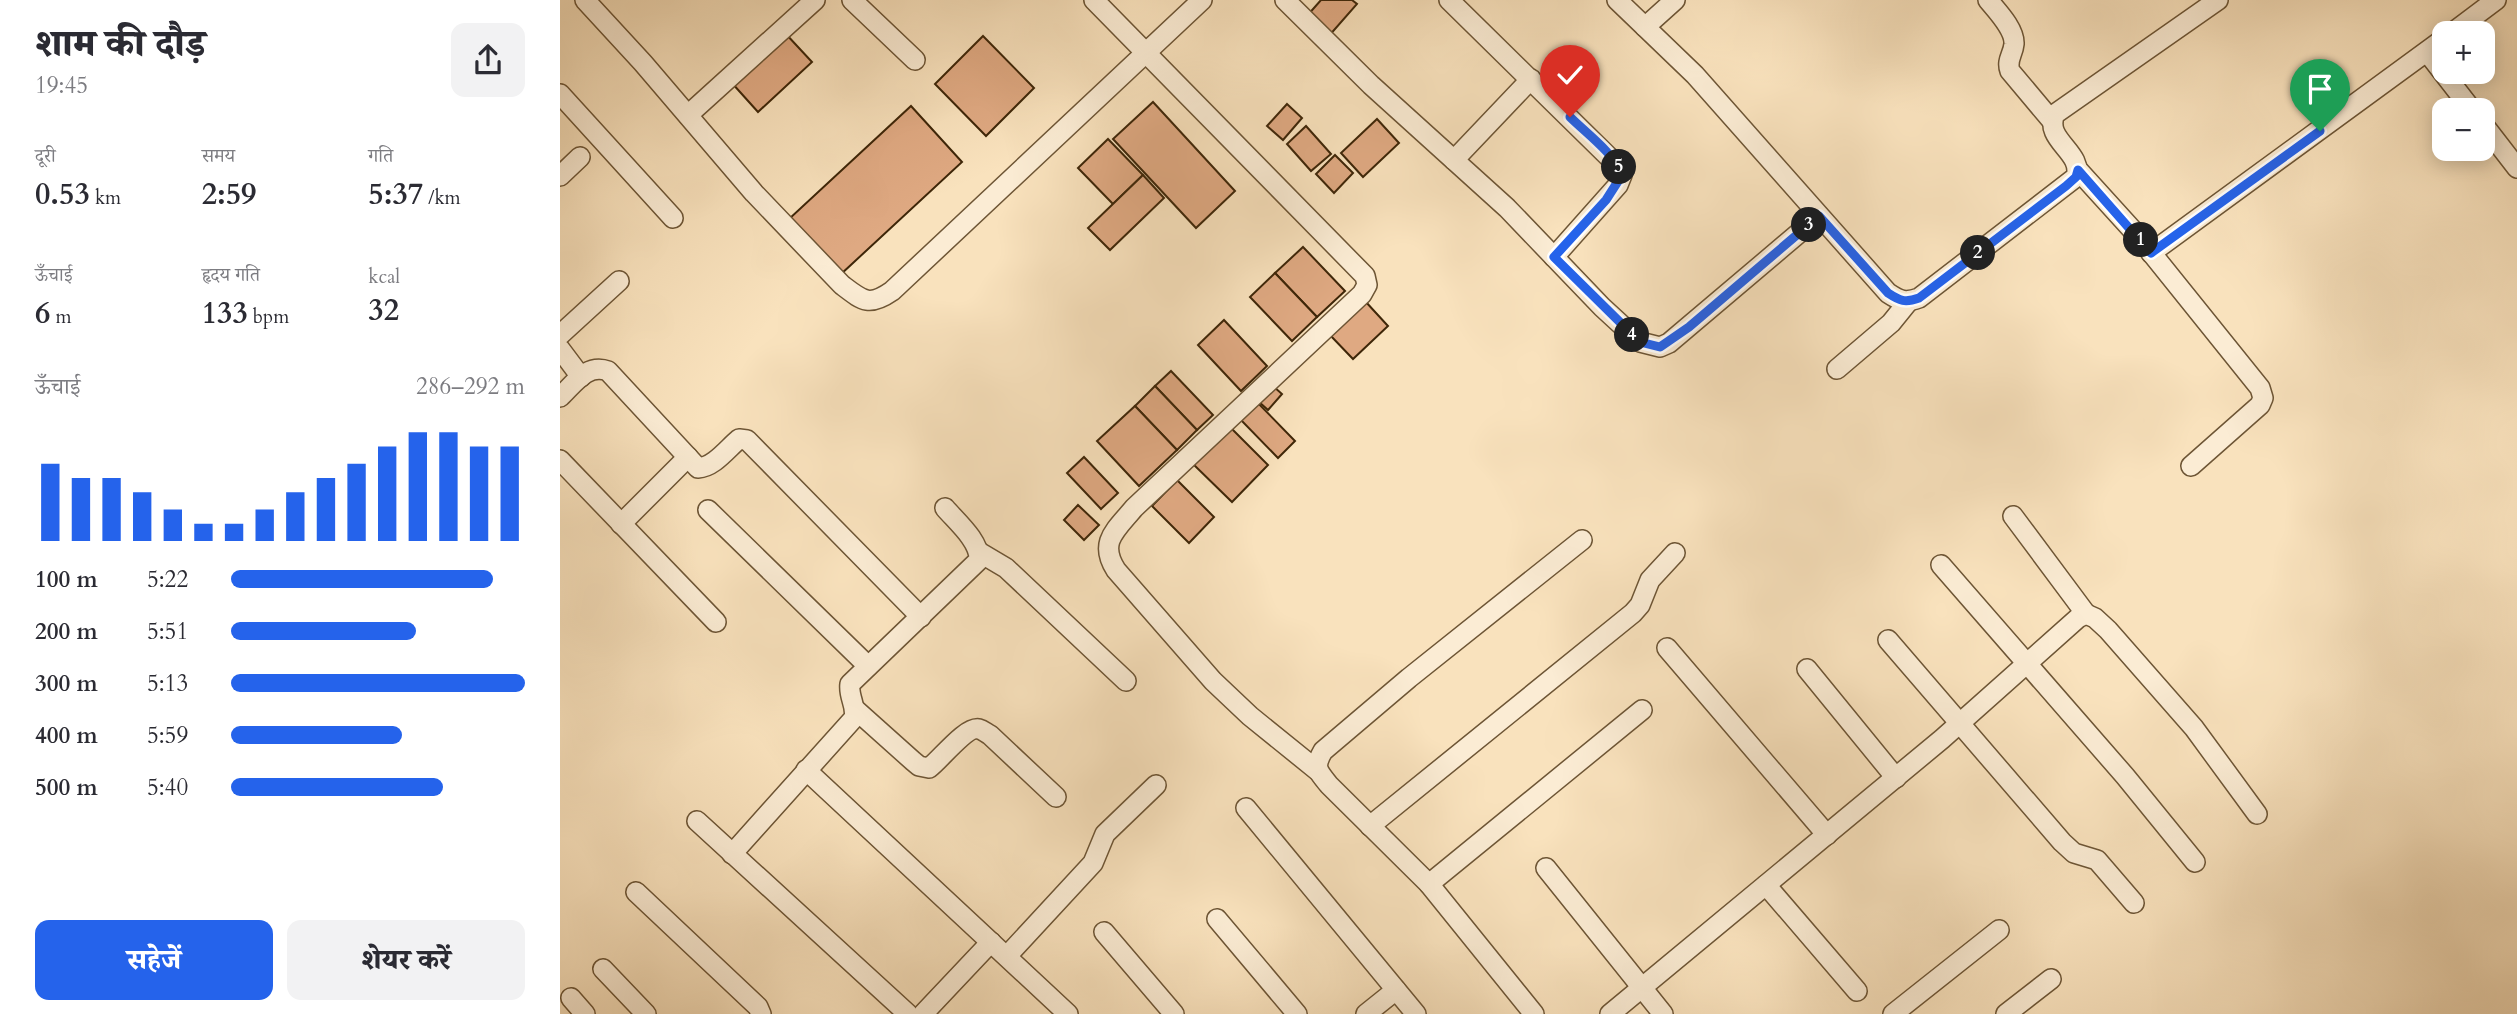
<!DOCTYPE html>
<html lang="hi">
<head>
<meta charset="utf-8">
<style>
  :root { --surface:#fff; --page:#f2f2f3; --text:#2b2b33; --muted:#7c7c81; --accent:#2563eb }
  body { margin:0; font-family:Cardo,"Noto Serif Devanagari",serif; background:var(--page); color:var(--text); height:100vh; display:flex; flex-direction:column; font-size:26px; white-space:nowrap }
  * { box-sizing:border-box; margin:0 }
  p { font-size:23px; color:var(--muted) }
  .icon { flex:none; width:38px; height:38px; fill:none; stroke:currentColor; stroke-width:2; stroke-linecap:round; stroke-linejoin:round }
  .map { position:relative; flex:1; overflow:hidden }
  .details { display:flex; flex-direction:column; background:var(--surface); width:560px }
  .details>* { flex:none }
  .fabs { position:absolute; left:1872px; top:21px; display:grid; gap:14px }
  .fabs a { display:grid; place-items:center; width:63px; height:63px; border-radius:14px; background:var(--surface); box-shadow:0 4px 18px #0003; font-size:35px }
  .pin { position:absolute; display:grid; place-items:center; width:60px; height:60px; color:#fff; margin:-72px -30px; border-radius:50% 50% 50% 0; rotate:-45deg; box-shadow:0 0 7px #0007 }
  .pin .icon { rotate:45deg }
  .km { position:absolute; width:35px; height:35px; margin:-18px; border-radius:50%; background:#222; color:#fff; font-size:19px; line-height:35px; text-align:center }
  .round { display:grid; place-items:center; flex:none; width:74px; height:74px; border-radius:14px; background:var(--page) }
  .overview { display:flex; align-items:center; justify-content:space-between; height:119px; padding:0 35px }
  h1 { font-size:38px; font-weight:800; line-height:52px }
  .stats { display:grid; grid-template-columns:repeat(3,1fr); gap:10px; height:119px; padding:7px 35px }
  .stats div { display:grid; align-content:center }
  .stats b { font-size:30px; font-weight:800 }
  .stats small { font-size:19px; font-weight:400 }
  .stats p { font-size:19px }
  .chart { height:196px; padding:14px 35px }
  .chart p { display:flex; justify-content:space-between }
  .chart svg { width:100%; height:126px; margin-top:7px; stroke:var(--accent); stroke-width:6 }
  .primary-button { display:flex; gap:14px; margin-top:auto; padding:14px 35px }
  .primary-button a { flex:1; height:80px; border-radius:14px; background:var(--accent); color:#fff; font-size:28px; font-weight:800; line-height:80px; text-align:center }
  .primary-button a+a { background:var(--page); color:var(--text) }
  ul { padding:0 35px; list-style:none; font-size:23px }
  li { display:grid; grid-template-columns:112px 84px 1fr; align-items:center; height:52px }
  li i { height:18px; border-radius:9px; background:var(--accent) }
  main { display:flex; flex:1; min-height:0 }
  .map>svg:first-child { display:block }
  .building { fill:#dfa982; stroke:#3e2608; stroke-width:2 }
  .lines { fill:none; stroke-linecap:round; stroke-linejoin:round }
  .minor-casing { stroke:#6d5535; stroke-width:22 }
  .minor { stroke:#fbecd4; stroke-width:19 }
  .route-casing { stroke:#fff; stroke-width:14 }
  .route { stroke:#2563eb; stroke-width:9 }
</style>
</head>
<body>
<main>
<section class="details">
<div class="overview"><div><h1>शाम की दौड़</h1><p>19:45</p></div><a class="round"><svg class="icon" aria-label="share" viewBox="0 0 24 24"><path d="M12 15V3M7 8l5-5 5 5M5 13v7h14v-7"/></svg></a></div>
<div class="stats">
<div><p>दूरी</p><b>0.53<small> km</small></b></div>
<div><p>समय</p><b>2:59</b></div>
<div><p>गति</p><b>5:37<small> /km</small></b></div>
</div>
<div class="stats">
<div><p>ऊँचाई</p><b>6<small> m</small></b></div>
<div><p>हृदय गति</p><b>133<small> bpm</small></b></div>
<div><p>kcal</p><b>32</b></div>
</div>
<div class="chart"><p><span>ऊँचाई</span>286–292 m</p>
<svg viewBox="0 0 160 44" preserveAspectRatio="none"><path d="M5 44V17M15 44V22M25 44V22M35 44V27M45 44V33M55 44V38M65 44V38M75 44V33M85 44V27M95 44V22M105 44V17M115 44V11M125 44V6M135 44V6M145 44V11M155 44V11"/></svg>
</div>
<ul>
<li><b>100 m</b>5:22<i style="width:89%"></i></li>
<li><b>200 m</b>5:51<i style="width:63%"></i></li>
<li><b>300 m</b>5:13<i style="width:100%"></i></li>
<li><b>400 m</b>5:59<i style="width:58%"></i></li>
<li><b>500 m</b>5:40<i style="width:72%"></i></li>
</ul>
<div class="primary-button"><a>सहेजें</a><a>शेयर करें</a></div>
</section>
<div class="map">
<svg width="1957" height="1014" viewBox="0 0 1957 1014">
  <rect width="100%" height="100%" fill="#f9e2bd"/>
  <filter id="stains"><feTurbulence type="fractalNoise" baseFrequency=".00286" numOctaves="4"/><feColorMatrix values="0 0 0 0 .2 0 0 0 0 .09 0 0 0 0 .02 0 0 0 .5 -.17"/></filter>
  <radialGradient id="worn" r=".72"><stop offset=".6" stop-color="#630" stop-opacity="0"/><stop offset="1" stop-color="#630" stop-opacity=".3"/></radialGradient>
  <g class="building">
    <path d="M761,0h31l5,4 -29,33 -22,-20z"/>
    <path d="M225,33l27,29 -54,50 -27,-30z"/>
    <path d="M423,36l51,52 -48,48 -51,-52z"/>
    <path d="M593,102l82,89 -39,37 -83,-89z"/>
    <path d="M727,104l15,14 -19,22 -16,-14z"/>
    <path d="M351,106l51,56 -122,113 -51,-56z"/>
    <path d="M817,119l22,24 -36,34 -22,-24z"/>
    <path d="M746,126l25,28 -20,17 -24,-27z"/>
    <path d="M548,139l35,36 -30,29 -35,-36z"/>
    <path d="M775,155l18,18 -19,20 -18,-19z"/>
    <path d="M583,175l21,23 -54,52 -22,-22z"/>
    <path d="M743,247l42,44 -28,26 -42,-44z"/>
    <path d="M715,273l42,44 -25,24 -42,-44z"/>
    <path d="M805,301l23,25 -35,33 -24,-25z"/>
    <path d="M664,320l43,46 -26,25 -43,-46z"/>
    <path d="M611,371l42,44 -16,15 -42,-44z"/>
    <path d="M595,386l42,44 -20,20 -42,-44z"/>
    <path d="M713,386l9,8 -14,16 -10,-9z"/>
    <path d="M696,401l39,40 -17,17 -39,-40z"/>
    <path d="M575,406l42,44 -38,36 -42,-45z"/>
    <path d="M669,426l39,39 -36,37 -40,-39z"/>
    <path d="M524,457l34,36 -17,16 -34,-36z"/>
    <path d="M617,480l37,37 -25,26 -37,-37z"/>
    <path d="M518,505l21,20 -15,15 -20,-20z"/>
  </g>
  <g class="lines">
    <defs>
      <g id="minor">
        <path d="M25,0l58,63 111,130 88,92c21,16 27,22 50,6l310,-291"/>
        <path d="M292,0l63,60"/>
        <path d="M534,0l271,276 2,9 -5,9 -228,214c-18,22 -36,34 -18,62l97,111 37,35 68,55"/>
        <path d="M725,0l86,85 136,123 95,99 38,35 20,5 9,-4 150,-127"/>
        <path d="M889,0l170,167 3,8 -4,10 -64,72"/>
        <path d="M1057,0l78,75 193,218c12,8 17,10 31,5l157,-121c8,-25 -33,-37 -21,-63l163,-114"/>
        <path d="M1428,0c9,11 27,29 26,44 -1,11 -8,16 -4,27l42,50"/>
        <path d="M1085,27l30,-27"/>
        <path d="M1892,33l44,-33"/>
        <path d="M1867,52l45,58"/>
        <path d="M0,94l113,124"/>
        <path d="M128,115l127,-115"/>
        <path d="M1923,124l34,44"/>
        <path d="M894,160l77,-81"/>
        <path d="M1518,170l59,65 123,153 3,10 -3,7 -69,61"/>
        <path d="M0,176l20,-19"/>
        <path d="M1591,253l294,-215"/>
        <path d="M0,335l59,-54"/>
        <path d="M0,349l21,28"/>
        <path d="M1277,369l54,-46 17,-21"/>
        <path d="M0,397c14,-13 27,-34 48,-26l90,97c16,-1 29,-19 41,-29l8,1 174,177"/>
        <path d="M0,460l156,162"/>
        <path d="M148,510l160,156"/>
        <path d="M1453,516l73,98"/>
        <path d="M61,524l67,-67"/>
        <path d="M419,552l27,16 120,113"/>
        <path d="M1381,565l184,211 70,86"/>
        <path d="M1328,640l174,202 12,11 23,7 37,43"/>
        <path d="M1107,648l160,187"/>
        <path d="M1247,669l89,109"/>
        <path d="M296,710l57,51 6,5 10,2c11,-8 37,-42 50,-39 4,1 7,4 11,6l66,62"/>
        <path d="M246,770l262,244"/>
        <path d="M686,808l170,206"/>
        <path d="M137,821l211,193"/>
        <path d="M810,826l263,-213 7,-8 10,-25 25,-27"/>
        <path d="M172,854l122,-136c3,-12 -6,-21 -4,-34l129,-124c1,-19 -23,-39 -34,-52"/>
        <path d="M986,868l117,146"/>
        <path d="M869,884l213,-174"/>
        <path d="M1206,885l91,106"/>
        <path d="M76,892l122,115 3,7"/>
        <path d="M657,919l80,95"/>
        <path d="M544,932l70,82"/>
        <path d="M447,956l86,-93 12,-29 51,-49"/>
        <path d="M43,969l43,45"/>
        <path d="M11,998l14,16"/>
        <path d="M363,1014l68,-72"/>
        <path d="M806,1014l30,-24"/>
        <path d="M974,1014l-105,-130 -100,-99c-11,-14 -16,-17 -6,-34l86,-73 173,-138"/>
        <path d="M1050,1014l332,-275 136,-121 8,-4 9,4 13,12 86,98 63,86"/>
        <path d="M1333,1014l106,-84"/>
        <path d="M1446,1014l45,-35"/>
      </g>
    </defs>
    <use href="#minor" class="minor-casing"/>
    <use href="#minor" class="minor"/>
  </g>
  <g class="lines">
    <defs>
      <path id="route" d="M1010,117c15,15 46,38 52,58l-16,25 -52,57 86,85 20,5 29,-20 130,-111 69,77c12,8 17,10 31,5l147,-112 10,-9 2,-7 73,83 169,-122"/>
    </defs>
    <use href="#route" class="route-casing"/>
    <use href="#route" class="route"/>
  </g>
  <rect width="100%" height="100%" filter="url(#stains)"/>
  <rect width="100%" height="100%" fill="url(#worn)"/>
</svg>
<div class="fabs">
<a>+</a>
<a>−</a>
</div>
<div class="pin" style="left:1760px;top:131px;background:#1e9e55"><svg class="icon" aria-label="arrive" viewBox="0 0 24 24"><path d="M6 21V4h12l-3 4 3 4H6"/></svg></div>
<div class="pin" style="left:1010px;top:117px;background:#d93025"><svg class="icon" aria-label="check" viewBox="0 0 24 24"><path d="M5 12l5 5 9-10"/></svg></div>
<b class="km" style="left:1581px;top:240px">1</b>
<b class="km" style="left:1418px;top:253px">2</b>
<b class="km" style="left:1249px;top:225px">3</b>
<b class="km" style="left:1072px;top:335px">4</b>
<b class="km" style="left:1059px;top:167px">5</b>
</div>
</main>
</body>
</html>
